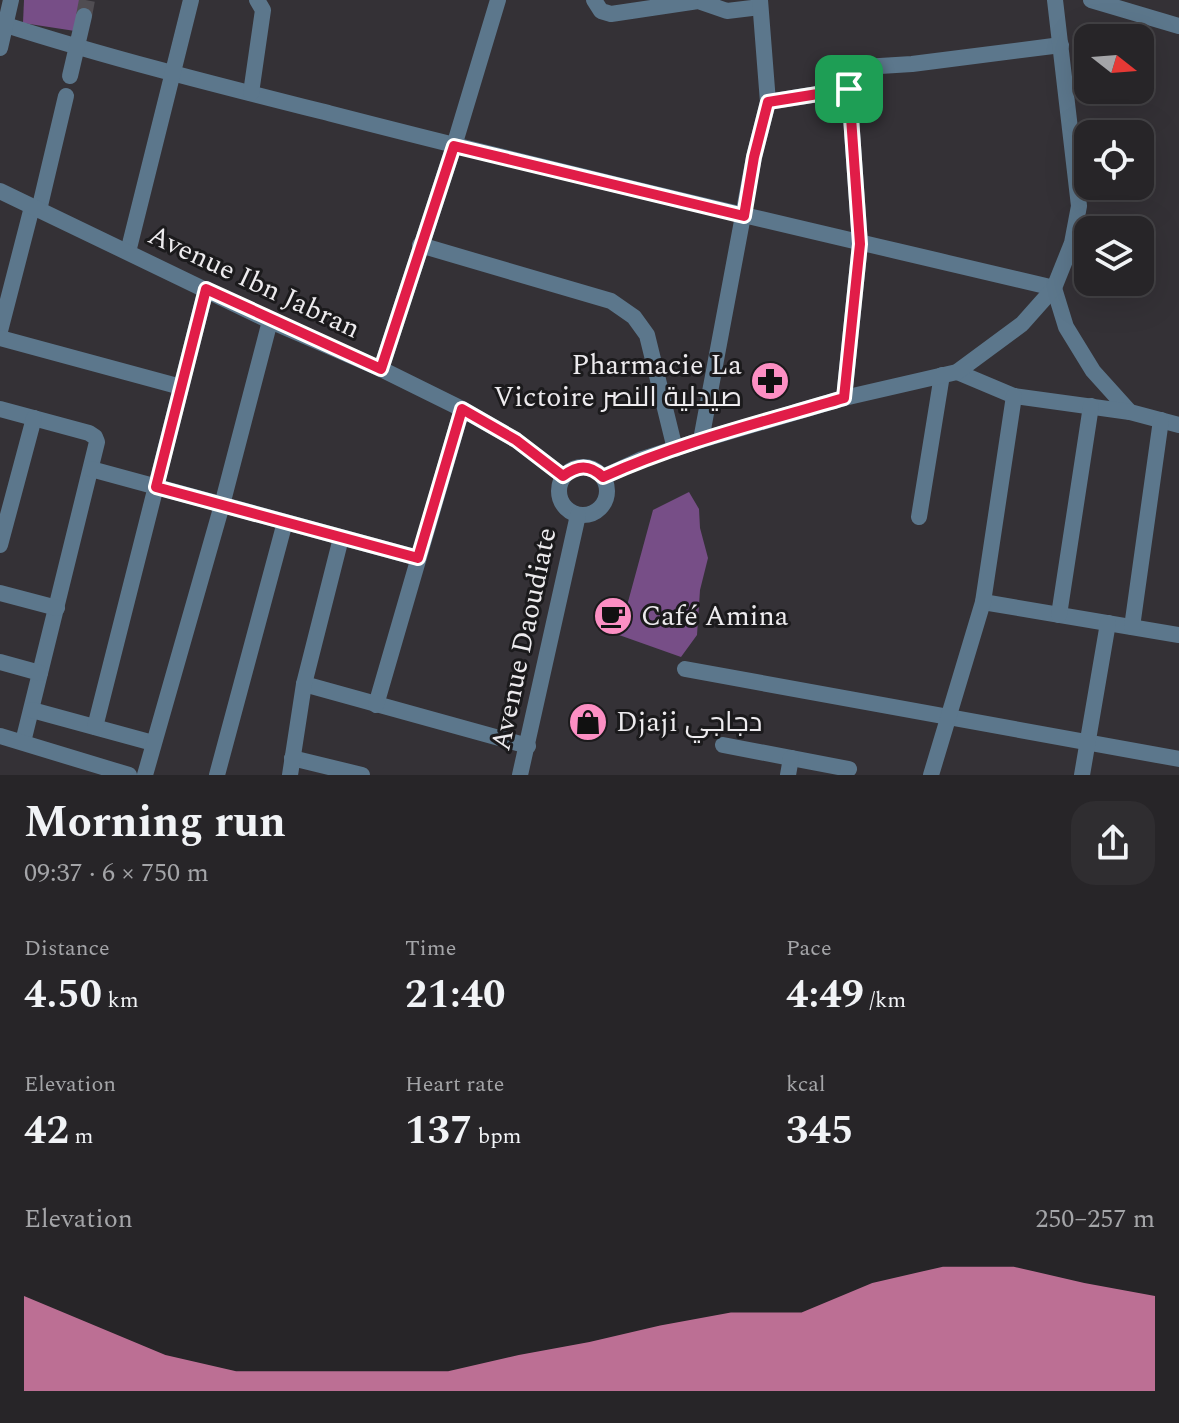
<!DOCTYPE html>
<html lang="en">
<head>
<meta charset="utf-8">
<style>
  :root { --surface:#272528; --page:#2f2d30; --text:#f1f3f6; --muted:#a4a5a8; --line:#434245; --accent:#fc8fc3 }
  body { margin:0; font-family:Spectral,Cairo,serif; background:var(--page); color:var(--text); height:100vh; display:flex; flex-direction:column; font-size:30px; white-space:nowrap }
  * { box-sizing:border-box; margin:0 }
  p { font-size:26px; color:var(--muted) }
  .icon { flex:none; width:44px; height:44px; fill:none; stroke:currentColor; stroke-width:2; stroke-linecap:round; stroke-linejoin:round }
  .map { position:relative; height:775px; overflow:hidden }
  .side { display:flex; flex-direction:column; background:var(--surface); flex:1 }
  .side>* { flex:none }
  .needle { width:52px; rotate:107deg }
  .fabs { position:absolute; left:1074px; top:24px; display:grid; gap:16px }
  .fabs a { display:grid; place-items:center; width:80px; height:80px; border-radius:16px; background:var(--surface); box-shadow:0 8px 32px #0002,0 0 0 2px var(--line); font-size:40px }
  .pin { position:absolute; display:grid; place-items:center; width:68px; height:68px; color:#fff; margin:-34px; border-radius:16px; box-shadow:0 4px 12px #0006 }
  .round { display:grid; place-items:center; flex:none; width:84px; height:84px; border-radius:24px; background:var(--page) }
  .overview { display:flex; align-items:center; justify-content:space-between; height:136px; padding:0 24px }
  h1 { font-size:44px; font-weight:700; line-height:60px }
  .stats { display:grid; grid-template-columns:repeat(3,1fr); gap:12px; height:136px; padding:8px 24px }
  .stats div { display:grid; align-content:center }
  .stats b { font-size:40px; font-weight:700 }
  .stats small { font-size:22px; font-weight:400 }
  .stats p { font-size:22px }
  .chart { height:224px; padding:16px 24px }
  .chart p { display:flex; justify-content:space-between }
  .chart svg { width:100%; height:144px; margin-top:8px; fill:var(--accent); opacity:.7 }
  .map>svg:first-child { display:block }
  .building { fill:#774e87 }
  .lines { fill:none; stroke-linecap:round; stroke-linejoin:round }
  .minor-tunnel { stroke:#504d52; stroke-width:16; stroke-dasharray:16 8; stroke-linecap:butt }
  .minor { stroke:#5c778c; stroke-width:16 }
  .tertiary { stroke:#5c778c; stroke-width:16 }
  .route-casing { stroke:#fff; stroke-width:16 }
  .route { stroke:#e11d48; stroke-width:10 }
  .labels { text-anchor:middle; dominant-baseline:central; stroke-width:6; stroke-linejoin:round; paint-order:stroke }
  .street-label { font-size:28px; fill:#edebee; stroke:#1b1a1c }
  .poi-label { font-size:28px; fill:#edebee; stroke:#1b1a1c; text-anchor:start }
</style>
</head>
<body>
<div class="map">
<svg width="1179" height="775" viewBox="0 0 1179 775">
  <rect width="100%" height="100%" fill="#343136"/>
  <g class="building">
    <path d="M24,0h58l-7,31 -52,-8z"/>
    <path d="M689,492l10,17 1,19 8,30 -8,32 -3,45 -16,22 -62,-22 34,-125z"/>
  </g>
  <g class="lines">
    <path class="minor-tunnel" d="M84,16l3,-16"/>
    <g class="minor">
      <path d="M594,0l7,11 10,3 87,-13 29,10 33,-4"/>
      <path d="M1091,0l88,26"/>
      <path d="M0,23c109,35 221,63 332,91 240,62 481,117 722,174l12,39 27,44 37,41"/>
      <path d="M0,48l11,-48"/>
      <path d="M70,76l14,-60"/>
      <path d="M251,93l12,-83 -6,-10"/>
      <path d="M768,102l81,-13"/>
      <path d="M39,210l27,-114"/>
      <path d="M420,245l191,56 23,16 13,18 28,114"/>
      <path d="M128,252l63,-252"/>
      <path d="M0,331l32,-124"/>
      <path d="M0,338l181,49"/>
      <path d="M381,369l73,-223 44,-146"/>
      <path d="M957,372l57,24 116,16 49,13"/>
      <path d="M844,398l16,-154 -11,-155 3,-16 12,-6 48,-3 149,-19"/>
      <path d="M0,409l89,24 6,4 2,5 -74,300"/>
      <path d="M701,440l53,-283 14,-55 -8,-102"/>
      <path d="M91,469l327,89"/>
      <path d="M919,517l23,-142"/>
      <path d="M0,545l34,-127"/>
      <path d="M0,593l57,15"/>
      <path d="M983,602l196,33"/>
      <path d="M1059,615l32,-209"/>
      <path d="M1132,627l29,-207"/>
      <path d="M0,662l40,11"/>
      <path d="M685,669l494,90"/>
      <path d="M304,684l224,62"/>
      <path d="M376,705l86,-296"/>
      <path d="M32,710l121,33"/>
      <path d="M95,727l111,-438"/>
      <path d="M0,736l129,39"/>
      <path d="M723,745l126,24"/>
      <path d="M292,758l70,17"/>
      <path d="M145,775l77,-270 48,-184"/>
      <path d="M217,775l68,-253"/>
      <path d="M290,775l14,-91 37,-146"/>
      <path d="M788,775l3,-17"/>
      <path d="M931,775l52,-173 31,-206"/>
      <path d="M1082,775l26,-152"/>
    </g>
    <g class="tertiary">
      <path d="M0,191l270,130 111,48 81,40 54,31 47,36"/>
      <circle cx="583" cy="491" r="24"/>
      <path d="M603,477l39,-18 59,-19 143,-42 113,-26 65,-48 32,-36 18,-45 7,-37 -24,-206"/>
      <path d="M520,775l58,-260"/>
    </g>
  </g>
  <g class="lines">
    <defs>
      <path id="route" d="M849,89l11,155 -16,154c-81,24 -164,44 -241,79 -14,-13 -25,-12 -40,-1l-47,-36 -54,-31 -44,149 -262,-71 50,-198 175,80 73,-223 290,70 10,-59 14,-55z"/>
    </defs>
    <use href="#route" class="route-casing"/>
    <use href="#route" class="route"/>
  </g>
  <defs>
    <symbol id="pharmacy-disc" viewBox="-11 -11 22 22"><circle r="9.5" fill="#fc8fc3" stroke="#1b1a1c"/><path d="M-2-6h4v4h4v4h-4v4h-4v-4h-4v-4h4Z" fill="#111"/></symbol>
    <symbol id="cafe-disc" viewBox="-11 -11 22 22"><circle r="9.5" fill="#fc8fc3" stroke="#1b1a1c"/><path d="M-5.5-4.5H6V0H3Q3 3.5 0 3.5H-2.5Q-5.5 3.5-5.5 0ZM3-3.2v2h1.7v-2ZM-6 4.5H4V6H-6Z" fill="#111"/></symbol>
    <symbol id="shop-disc" viewBox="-11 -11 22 22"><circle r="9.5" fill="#fc8fc3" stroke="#1b1a1c"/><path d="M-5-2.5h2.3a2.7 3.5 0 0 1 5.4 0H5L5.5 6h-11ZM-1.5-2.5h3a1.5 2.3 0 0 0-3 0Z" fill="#111"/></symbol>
  </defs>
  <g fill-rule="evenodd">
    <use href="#pharmacy-disc" x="748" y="359" width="44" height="44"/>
    <use href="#cafe-disc" x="591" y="594" width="44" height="44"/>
    <use href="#shop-disc" x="566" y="700" width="44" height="44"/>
  </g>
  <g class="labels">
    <g class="street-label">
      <text transform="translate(254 282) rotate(25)">Avenue Ibn Jabran</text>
      <text transform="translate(524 639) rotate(-78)">Avenue Daoudiate</text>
    </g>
    <g class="poi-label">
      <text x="742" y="365" text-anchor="end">Pharmacie La<tspan x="742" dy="32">Victoire صيدلية النصر</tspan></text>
      <text x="641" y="616">Café Amina</text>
      <text x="616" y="722">Djaji دجاجي</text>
    </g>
  </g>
</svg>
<div class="fabs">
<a><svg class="needle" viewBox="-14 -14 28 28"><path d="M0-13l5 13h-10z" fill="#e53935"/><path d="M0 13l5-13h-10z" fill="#a4a5a8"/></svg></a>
<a><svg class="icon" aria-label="locate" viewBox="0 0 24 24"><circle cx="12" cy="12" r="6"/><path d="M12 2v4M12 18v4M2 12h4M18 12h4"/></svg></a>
<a><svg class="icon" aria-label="layers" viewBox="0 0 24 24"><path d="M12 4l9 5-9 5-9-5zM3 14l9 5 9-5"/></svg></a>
</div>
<div class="pin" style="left:849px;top:89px;background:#1e9e55"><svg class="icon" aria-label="arrive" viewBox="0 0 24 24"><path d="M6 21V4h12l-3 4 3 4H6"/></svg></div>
</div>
<section class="side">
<div class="overview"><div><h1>Morning run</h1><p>09:37 · 6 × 750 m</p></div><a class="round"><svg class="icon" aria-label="share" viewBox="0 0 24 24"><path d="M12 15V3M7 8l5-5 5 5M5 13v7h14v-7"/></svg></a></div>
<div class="stats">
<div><p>Distance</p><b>4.50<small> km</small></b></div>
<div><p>Time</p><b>21:40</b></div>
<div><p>Pace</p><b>4:49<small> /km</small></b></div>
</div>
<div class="stats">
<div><p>Elevation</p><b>42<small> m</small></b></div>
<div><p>Heart rate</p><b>137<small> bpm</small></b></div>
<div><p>kcal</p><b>345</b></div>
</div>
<div class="chart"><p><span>Elevation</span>250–257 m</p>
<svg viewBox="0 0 160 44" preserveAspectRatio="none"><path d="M0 44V15L10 24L20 33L30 38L40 38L50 38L60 38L70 33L80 29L90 24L100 20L110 20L120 11L130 6L140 6L150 11L160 15V44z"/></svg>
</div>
</section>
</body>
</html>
